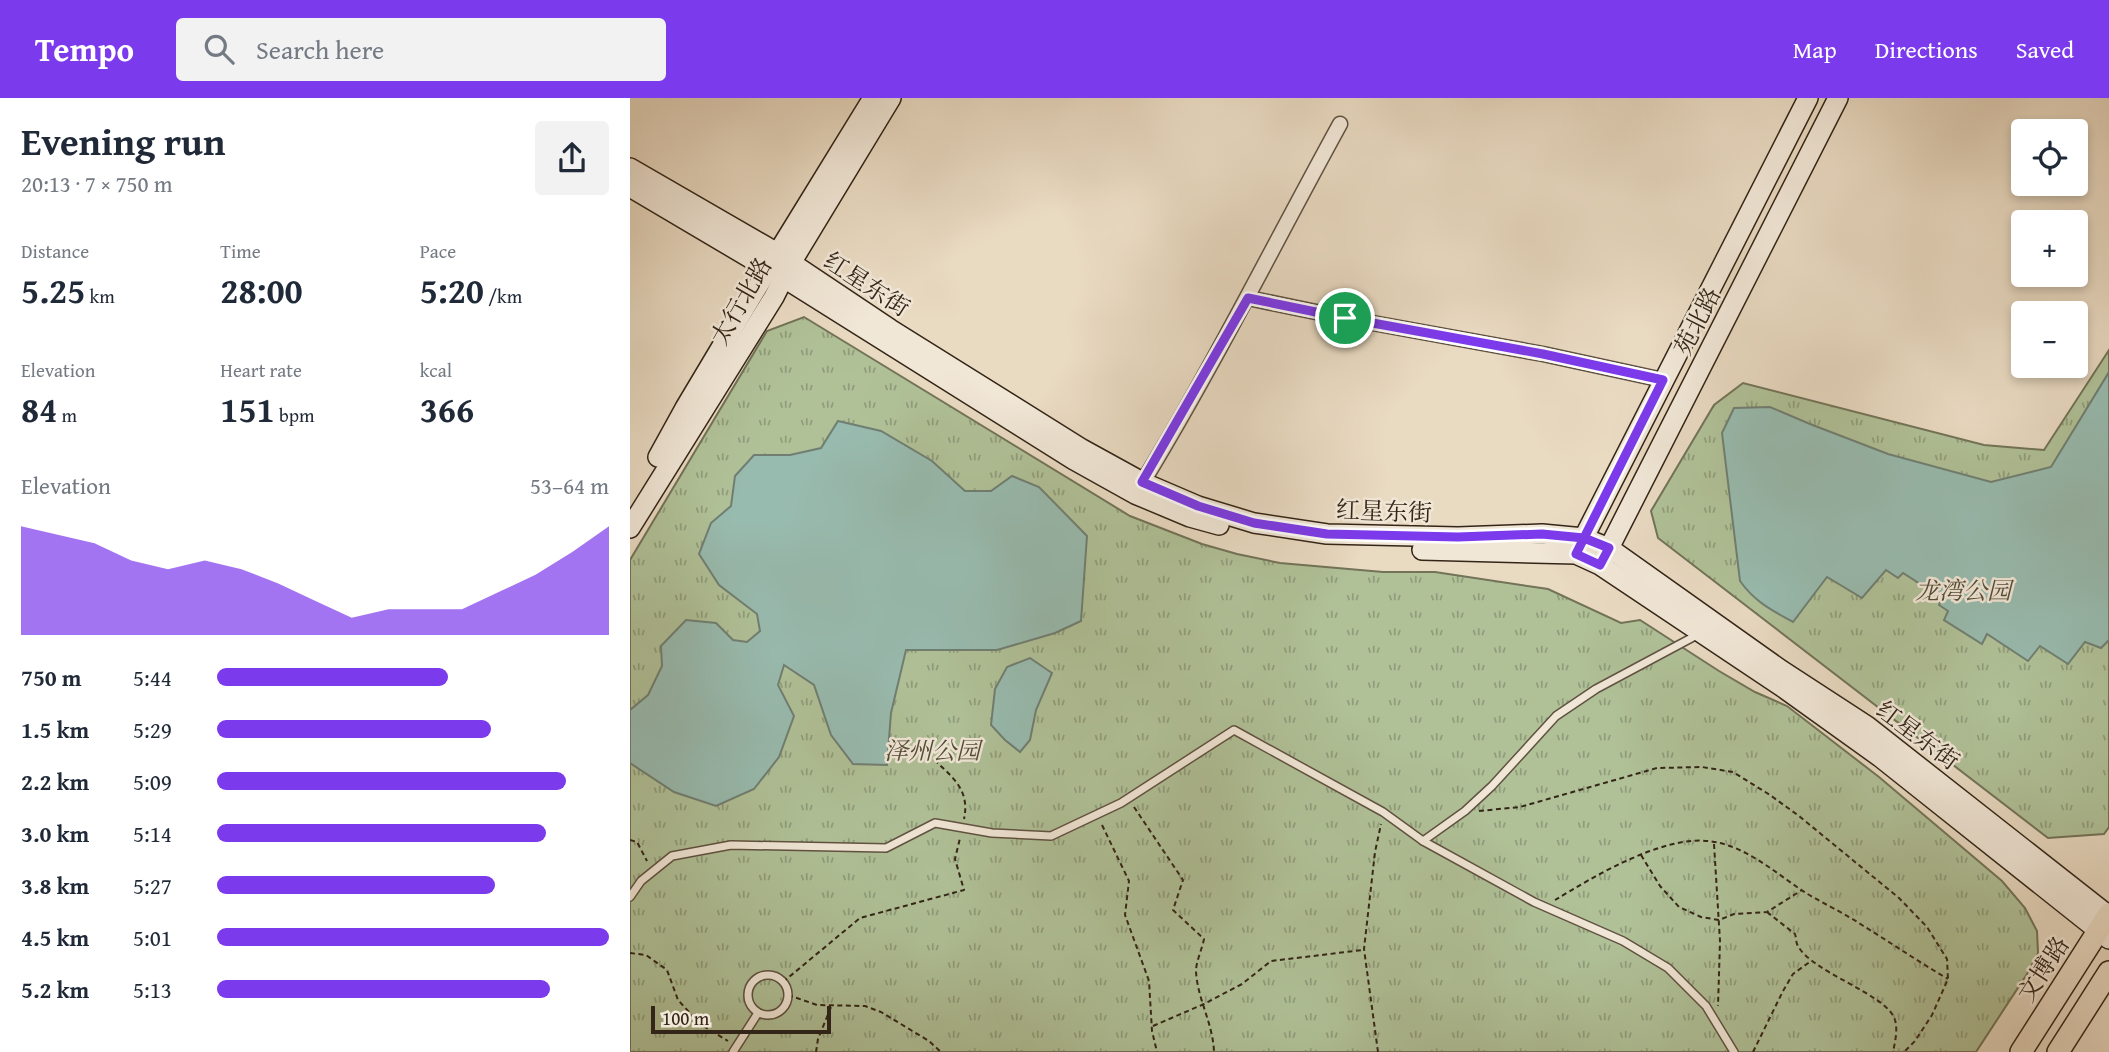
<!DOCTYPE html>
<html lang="en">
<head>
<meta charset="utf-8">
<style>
  :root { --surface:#fff; --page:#f2f2f3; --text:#1f2937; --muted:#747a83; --accent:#7c3aed }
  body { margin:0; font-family:"Gentium Book Plus","Noto Serif SC",serif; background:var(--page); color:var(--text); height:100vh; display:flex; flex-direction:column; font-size:26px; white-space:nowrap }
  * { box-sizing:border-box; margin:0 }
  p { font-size:23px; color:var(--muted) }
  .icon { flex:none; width:38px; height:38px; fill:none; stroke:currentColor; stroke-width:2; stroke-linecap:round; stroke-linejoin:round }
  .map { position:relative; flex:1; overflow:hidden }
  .details { display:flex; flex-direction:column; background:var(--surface); width:630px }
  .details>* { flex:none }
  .controls { position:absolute; left:1381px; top:21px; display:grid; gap:14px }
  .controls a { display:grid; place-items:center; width:77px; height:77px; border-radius:7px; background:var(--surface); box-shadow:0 4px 10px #0003; font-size:35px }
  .scale { position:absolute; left:21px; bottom:18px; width:180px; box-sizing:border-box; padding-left:7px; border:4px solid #332517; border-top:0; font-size:19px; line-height:24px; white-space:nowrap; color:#332517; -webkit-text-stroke:5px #f1e7d7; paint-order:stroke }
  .pin { position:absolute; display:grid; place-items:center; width:60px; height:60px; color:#fff; margin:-30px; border:4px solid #fff; border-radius:50%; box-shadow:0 2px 7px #0007 }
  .round { display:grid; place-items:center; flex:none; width:74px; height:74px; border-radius:7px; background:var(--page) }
  .summary { display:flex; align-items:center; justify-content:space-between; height:119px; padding:0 21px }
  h1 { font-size:38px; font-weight:600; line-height:52px }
  .metrics { display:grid; grid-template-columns:repeat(3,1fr); gap:10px; height:119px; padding:7px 21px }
  .metrics div { display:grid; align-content:center }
  .metrics b { font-size:35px; font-weight:600 }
  .metrics small { font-size:19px; font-weight:400 }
  .metrics p { font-size:19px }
  .chart { height:196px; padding:14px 21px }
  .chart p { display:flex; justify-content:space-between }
  .chart svg { width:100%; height:126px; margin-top:7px; fill:var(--accent); opacity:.7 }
  ul { padding:0 21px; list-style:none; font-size:23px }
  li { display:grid; grid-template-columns:112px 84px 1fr; align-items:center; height:52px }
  li i { height:18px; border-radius:9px; background:var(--accent) }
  header { display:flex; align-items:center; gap:42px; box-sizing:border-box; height:98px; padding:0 35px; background:var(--accent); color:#fff }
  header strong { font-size:33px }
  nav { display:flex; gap:38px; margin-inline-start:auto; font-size:24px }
  .search { width:490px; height:63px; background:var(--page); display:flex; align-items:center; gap:18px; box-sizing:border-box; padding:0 24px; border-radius:7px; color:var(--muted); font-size:26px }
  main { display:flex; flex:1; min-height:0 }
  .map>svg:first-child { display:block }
  .park { fill:url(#park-tufts); stroke:#727358; stroke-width:2 }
  .water { fill:#98bbaf; stroke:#707f72; stroke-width:2 }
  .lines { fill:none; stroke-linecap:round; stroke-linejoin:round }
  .service-casing { stroke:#605242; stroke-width:10 }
  .minor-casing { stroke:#605242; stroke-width:17 }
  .secondary-casing { stroke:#332517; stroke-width:22 }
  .primary-casing { stroke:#332517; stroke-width:24 }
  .path { stroke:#332517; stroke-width:2; stroke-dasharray:5 3.5; stroke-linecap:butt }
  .service { stroke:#f1e7d7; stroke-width:7 }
  .minor { stroke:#f1e7d7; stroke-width:14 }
  .secondary { stroke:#f1e7d7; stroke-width:19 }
  .primary { stroke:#e9dac2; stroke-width:21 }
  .route-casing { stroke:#fff; stroke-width:14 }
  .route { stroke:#7c3aed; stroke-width:9 }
  .labels { text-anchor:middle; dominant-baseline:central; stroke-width:5; stroke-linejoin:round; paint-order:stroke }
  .street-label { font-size:24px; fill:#332517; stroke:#f1e7d7 }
  .park-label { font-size:24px; font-style:italic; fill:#524c37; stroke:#f1e7d7 }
</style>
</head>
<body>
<header>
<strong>Tempo</strong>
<div class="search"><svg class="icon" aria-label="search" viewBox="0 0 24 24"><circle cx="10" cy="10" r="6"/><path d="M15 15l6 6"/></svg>Search here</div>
<nav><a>Map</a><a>Directions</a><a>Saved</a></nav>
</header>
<main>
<section class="details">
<div class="summary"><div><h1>Evening run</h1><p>20:13 · 7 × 750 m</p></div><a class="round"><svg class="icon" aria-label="share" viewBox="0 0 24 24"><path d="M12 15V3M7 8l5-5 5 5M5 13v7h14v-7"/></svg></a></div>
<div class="metrics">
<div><p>Distance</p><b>5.25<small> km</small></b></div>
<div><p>Time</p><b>28:00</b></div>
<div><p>Pace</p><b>5:20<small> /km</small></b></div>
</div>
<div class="metrics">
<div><p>Elevation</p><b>84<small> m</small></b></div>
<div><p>Heart rate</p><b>151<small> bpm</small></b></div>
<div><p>kcal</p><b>366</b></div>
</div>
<div class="chart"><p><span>Elevation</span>53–64 m</p>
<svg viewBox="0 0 160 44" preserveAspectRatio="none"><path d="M0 44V6L10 9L20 12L30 18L40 21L50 18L60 21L70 26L80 32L90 38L100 35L110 35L120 35L130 29L140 23L150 15L160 6V44z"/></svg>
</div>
<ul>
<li><b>750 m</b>5:44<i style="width:59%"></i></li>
<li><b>1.5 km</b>5:29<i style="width:70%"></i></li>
<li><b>2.2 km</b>5:09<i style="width:89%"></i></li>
<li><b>3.0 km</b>5:14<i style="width:84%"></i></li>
<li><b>3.8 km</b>5:27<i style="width:71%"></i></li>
<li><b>4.5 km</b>5:01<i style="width:100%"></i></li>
<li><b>5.2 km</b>5:13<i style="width:85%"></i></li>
</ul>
</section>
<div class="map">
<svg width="1479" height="954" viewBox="0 0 1479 954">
  <defs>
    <pattern id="park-tufts" width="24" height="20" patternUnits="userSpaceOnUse" patternTransform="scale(1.75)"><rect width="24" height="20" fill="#b0c198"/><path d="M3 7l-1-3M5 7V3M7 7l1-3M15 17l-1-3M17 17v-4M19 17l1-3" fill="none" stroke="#909d7b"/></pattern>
  </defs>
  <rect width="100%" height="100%" fill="#e9dac2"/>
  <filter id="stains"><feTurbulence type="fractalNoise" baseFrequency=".00286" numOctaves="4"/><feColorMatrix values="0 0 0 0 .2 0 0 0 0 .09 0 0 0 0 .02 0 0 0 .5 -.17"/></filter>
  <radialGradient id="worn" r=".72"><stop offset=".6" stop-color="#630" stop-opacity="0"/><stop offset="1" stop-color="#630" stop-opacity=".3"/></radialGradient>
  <g class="park">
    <path d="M174,219l326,199 72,28 35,10 43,9 103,9h52l113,17 73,34 19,-3 79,51 36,21 32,14 92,71 123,104 23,27 12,23 1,22 -11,21 -51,78h-1346v-492l137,-229z"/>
    <path d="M1479,252v477l-5,7 -56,4 -390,-300 -7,-27 63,-106 29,-22 241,62 60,5z"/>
  </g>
  <g class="water">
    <path d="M1479,274v268l-8,8 -16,-6 -17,22 -28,-18 -12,15 -41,-27 -5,10 -38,-24 4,-9 -9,-6 3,-7 -39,-25 -5,5 -12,-8 -24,28 -35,-21 -34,45c-22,-12 -39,-21 -53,-41l-18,-148 12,-25 36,-1 40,17 78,30 103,28 60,-15z"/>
    <path d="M208,323l43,10 51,30 33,30h26l21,-15 27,11 48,49 -6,85 -26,12 -58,17h-91l-15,63 -4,52 -34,-1 -22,-29 -17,-50 -30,-20 -6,20 16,31 -15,41 -25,32 -38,17 -42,-14 -44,-29v-53l18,-15 14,-29 -1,-20 25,-26 30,3 17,17 14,2 13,-11 -3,-17 -38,-29 -20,-31 12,-31 20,-17 4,-30 19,-21h36l31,-7z"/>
    <path d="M400,560l22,15 -16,37 -6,30 -10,12 -15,-12 -14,-15 4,-36 12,-22z"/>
  </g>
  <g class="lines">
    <defs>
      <g id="service">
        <path d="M793,743l111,61 89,39 45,27 38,38 28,46"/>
        <path d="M0,799l11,-16 31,-25 59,-11 155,3 49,-25 57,10 59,3 70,-33 113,-73 149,82 40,29 42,-30 27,-25 64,-70 40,-27 101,-54"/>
        <circle cx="138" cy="897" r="20"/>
        <path d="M103,954l25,-39"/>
      </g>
      <g id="minor">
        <path d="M618,200l97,20 198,36 120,26"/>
        <path d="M508,392c73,-119 135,-244 202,-366"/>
      </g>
      <g id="secondary">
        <path d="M0,70l142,82 118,79 192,120 60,33 56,24 56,17 73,11 131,3 84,-3 42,4 25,10 172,122 86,56 242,190"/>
        <path d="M0,89l154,91 290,182 61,34 55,23 29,8"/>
        <path d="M28,359l27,-49 92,-154 96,-156"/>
        <path d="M0,430l144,-231 17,-34 100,-165"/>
        <path d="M948,451l230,-451"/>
        <path d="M792,452l154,4 24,11 181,121 99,71 229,182"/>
        <path d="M974,460l234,-460"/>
      </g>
      <g id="primary">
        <path d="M1391,954l88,-138"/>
        <path d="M1428,954l51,-80"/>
      </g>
    </defs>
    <use href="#service" class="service-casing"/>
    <use href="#minor" class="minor-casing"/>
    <use href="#secondary" class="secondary-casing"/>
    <use href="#primary" class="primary-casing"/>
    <g class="path">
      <path d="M298,656c20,20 43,33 36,65"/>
      <path d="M504,709l49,73 -10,30 31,29c-2,10 -8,23 -8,32 1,27 17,52 18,81"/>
      <path d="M849,713l41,-4 137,-39 45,-1 31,5 37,23 29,21 100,82 28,29 20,32 1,20 -16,36 -17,26 -11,11"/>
      <path d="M472,727l27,56 -4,34 24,66 3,50 5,21"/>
      <path d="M0,742l7,2 10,19"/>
      <path d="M1084,746l6,97 -2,65"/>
      <path d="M1011,757l19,31 19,21 22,10 18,3 15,-6 33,-2 35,-22"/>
      <path d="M925,802c38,-23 106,-64 153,-59 38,4 67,32 98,52 18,11 38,20 56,32 29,18 57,37 86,54"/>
      <path d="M1137,814l28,22c1,3 1,7 2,10 12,28 91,50 98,76 3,10 0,22 -2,32"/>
      <path d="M0,855l16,2 21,15 11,30 22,24 28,17"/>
      <path d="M153,884l77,-64 104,-28 -9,-31 5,-21"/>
      <path d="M158,897l29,10 48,1 16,6 48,29 12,11"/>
      <path d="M523,928l51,-22 38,-20 29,-23 92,-11"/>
      <path d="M186,954l2,-13 13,-32"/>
      <path d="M748,954l-14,-103 11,-97 6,-28"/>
      <path d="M1123,954l30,-61 10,-17 18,-13"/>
    </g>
    <use href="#service" class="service"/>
    <use href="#minor" class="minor"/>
    <use href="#secondary" class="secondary"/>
    <use href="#primary" class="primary"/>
  </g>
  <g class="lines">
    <defs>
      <path id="route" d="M715,220l198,36 120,26 -87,174 24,11 9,-17 -25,-10 -42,-4 -84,3 -131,-3 -73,-11 -56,-17 -56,-24 106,-184 97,20"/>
    </defs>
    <use href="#route" class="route-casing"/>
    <use href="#route" class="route"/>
  </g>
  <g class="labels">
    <g class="street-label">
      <text transform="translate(237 186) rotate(33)">红星东街</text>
      <text transform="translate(111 203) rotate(-60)">太行北路</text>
      <text transform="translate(1067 223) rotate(-63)">苑北路</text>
      <text transform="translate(754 413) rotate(2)">红星东街</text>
      <text transform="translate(1288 637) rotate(37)">红星东街</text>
      <text transform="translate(1413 871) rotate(-57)">文博路</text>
    </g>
    <g class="park-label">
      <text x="1333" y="492">龙湾公园</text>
      <text x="302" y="652">泽州公园</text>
    </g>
  </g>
  <rect width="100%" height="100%" filter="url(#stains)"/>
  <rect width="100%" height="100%" fill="url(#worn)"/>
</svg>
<div class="controls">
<a><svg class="icon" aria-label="locate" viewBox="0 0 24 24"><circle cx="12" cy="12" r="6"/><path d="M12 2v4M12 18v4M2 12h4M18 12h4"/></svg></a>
<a>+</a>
<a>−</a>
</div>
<div class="scale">100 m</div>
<div class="pin" style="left:715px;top:220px;background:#1e9e55"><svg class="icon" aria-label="arrive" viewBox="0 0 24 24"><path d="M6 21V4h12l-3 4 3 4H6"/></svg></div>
</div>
</main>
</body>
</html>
